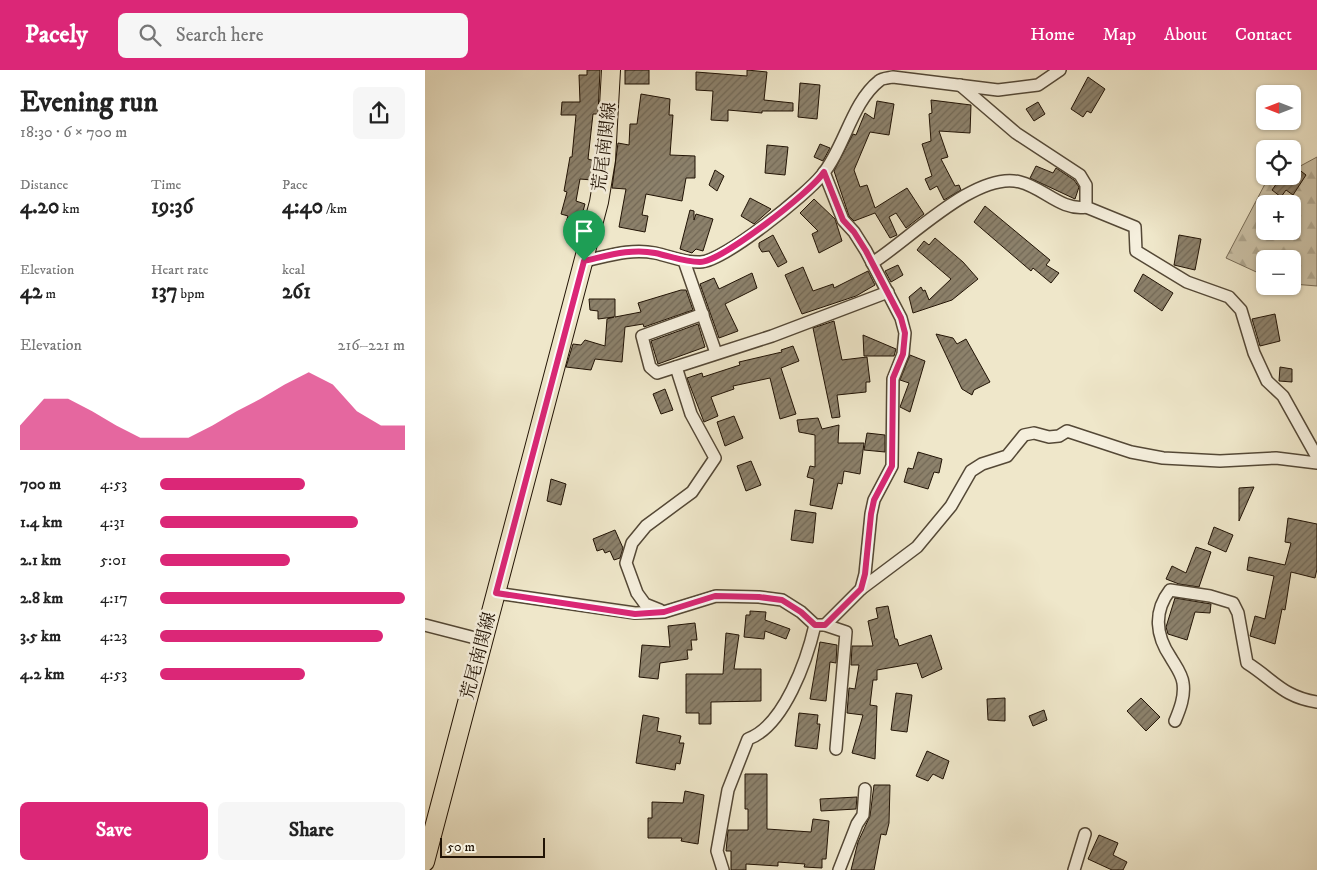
<!DOCTYPE html>
<html lang="en">
<head>
<meta charset="utf-8">
<style>
  :root { --surface:#fff; --page:#f6f6f6; --text:#222; --muted:#767676; --accent:#db2777 }
  body { margin:0; font-family:"IM FELL DW Pica","Noto Serif JP",serif; background:var(--page); color:var(--text); height:100vh; display:flex; flex-direction:column; font-size:19px; white-space:nowrap }
  * { box-sizing:border-box; margin:0 }
  p { font-size:16px; color:var(--muted) }
  .icon { flex:none; width:28px; height:28px; fill:none; stroke:currentColor; stroke-width:2; stroke-linecap:round; stroke-linejoin:round }
  .map { position:relative; flex:1; overflow:hidden }
  .side { display:flex; flex-direction:column; background:var(--surface); width:425px }
  .side>* { flex:none }
  .needle { width:32px; rotate:270deg }
  .controls { position:absolute; left:831px; top:15px; display:grid; gap:10px }
  .controls a { display:grid; place-items:center; width:45px; height:45px; border-radius:8px; background:var(--surface); box-shadow:0 1px 4px #0004; font-size:25px }
  .scale { position:absolute; left:15px; bottom:12px; width:105px; box-sizing:border-box; padding-left:5px; border:2px solid #211305; border-top:0; font-size:14px; line-height:18px; white-space:nowrap; color:#211305; -webkit-text-stroke:4px #f5efdd; paint-order:stroke }
  .pin { position:absolute; display:grid; place-items:center; width:42px; height:42px; color:#fff; margin:-51px -21px; border-radius:50% 50% 50% 0; rotate:-45deg; box-shadow:0 0 5px #0007 }
  .pin .icon { rotate:45deg }
  .round { display:grid; place-items:center; flex:none; width:52px; height:52px; border-radius:8px; background:var(--page) }
  .headline { display:flex; align-items:center; justify-content:space-between; height:85px; padding:0 20px }
  h1 { font-size:28px; font-weight:700; line-height:38px }
  .stats { display:grid; grid-template-columns:repeat(3,1fr); gap:8px; height:85px; padding:5px 20px }
  .stats div { display:grid; align-content:center }
  .stats b { font-size:21px; font-weight:700 }
  .stats small { font-size:14px; font-weight:400 }
  .stats p { font-size:14px }
  .chart { height:140px; padding:10px 20px }
  .chart p { display:flex; justify-content:space-between }
  .chart svg { width:100%; height:90px; margin-top:5px; fill:var(--accent); opacity:.7 }
  .button { display:flex; gap:10px; margin-top:auto; padding:10px 20px }
  .button a { flex:1; height:58px; border-radius:8px; background:var(--accent); color:#fff; font-size:20px; font-weight:700; line-height:58px; text-align:center }
  .button a+a { background:var(--page); color:var(--text) }
  ul { padding:0 20px; list-style:none; font-size:16px }
  li { display:grid; grid-template-columns:80px 60px 1fr; align-items:center; height:38px }
  li i { height:12px; border-radius:6px; background:var(--accent) }
  header { display:flex; align-items:center; gap:30px; box-sizing:border-box; height:70px; padding:0 25px; background:var(--accent); color:#fff }
  header strong { font-size:24px }
  nav { display:flex; gap:28px; margin-inline-start:auto; font-size:18px }
  .search { width:350px; height:45px; background:var(--page); display:flex; align-items:center; gap:12px; box-sizing:border-box; padding:0 18px; border-radius:8px; color:var(--muted); font-size:19px }
  main { display:flex; flex:1; min-height:0 }
  .map>svg:first-child { display:block }
  .forest { fill:url(#forest-firs); stroke:#766b57; fill-rule:evenodd }
  .building { fill:url(#building-hatch); stroke:#211305 }
  .lines { fill:none; stroke-linecap:round; stroke-linejoin:round }
  .street-casing { stroke:#544836; stroke-width:14 }
  .primary-casing { stroke:#211305; stroke-width:20 }
  .street { stroke:#f5efdd; stroke-width:11 }
  .primary { stroke:#efe7ca; stroke-width:18 }
  .route-casing { stroke:#fff; stroke-width:10 }
  .route { stroke:#db2777; stroke-width:6 }
  .labels { text-anchor:middle; dominant-baseline:central; stroke-width:5; stroke-linejoin:round; paint-order:stroke }
  .street-label { font-size:18px; fill:#211305; stroke:#f5efdd }
</style>
</head>
<body>
<header>
<strong>Pacely</strong>
<div class="search"><svg class="icon" aria-label="search" viewBox="0 0 24 24"><circle cx="10" cy="10" r="6"/><path d="M15 15l6 6"/></svg>Search here</div>
<nav><a>Home</a><a>Map</a><a>About</a><a>Contact</a></nav>
</header>
<main>
<section class="side">
<div class="headline"><div><h1>Evening run</h1><p>18:30 · 6 × 700 m</p></div><a class="round"><svg class="icon" aria-label="share" viewBox="0 0 24 24"><path d="M12 15V3M7 8l5-5 5 5M5 13v7h14v-7"/></svg></a></div>
<div class="stats">
<div><p>Distance</p><b>4.20<small> km</small></b></div>
<div><p>Time</p><b>19:36</b></div>
<div><p>Pace</p><b>4:40<small> /km</small></b></div>
</div>
<div class="stats">
<div><p>Elevation</p><b>42<small> m</small></b></div>
<div><p>Heart rate</p><b>137<small> bpm</small></b></div>
<div><p>kcal</p><b>261</b></div>
</div>
<div class="chart"><p><span>Elevation</span>216–221 m</p>
<svg viewBox="0 0 160 44" preserveAspectRatio="none"><path d="M0 44V32L10 19L20 19L30 25L40 32L50 38L60 38L70 38L80 32L90 25L100 19L110 12L120 6L130 12L140 25L150 32L160 32V44z"/></svg>
</div>
<ul>
<li><b>700 m</b>4:53<i style="width:59%"></i></li>
<li><b>1.4 km</b>4:31<i style="width:81%"></i></li>
<li><b>2.1 km</b>5:01<i style="width:53%"></i></li>
<li><b>2.8 km</b>4:17<i style="width:100%"></i></li>
<li><b>3.5 km</b>4:23<i style="width:91%"></i></li>
<li><b>4.2 km</b>4:53<i style="width:59%"></i></li>
</ul>
<div class="button"><a>Save</a><a>Share</a></div>
</section>
<div class="map">
<svg width="892" height="800" viewBox="0 0 892 800">
  <defs>
    <pattern id="forest-firs" width="22" height="20" patternUnits="userSpaceOnUse" patternTransform="scale(1.25)"><rect width="22" height="20" fill="#ccc3a9"/><path d="M5 1l3.5 6h-7zM16 11l3.5 6h-7z" fill="#afa790"/></pattern>
    <pattern id="building-hatch" width="6" height="6" patternUnits="userSpaceOnUse" patternTransform="scale(1.25)"><rect width="6" height="6" fill="#8c816b"/><path d="M-1 1l2-2M0 6l6-6M5 7l2-2" fill="none" stroke="#726856"/></pattern>
  </defs>
  <rect width="100%" height="100%" fill="#efe7ca"/>
  <filter id="stains"><feTurbulence type="fractalNoise" baseFrequency=".004" numOctaves="4"/><feColorMatrix values="0 0 0 0 .2 0 0 0 0 .09 0 0 0 0 .02 0 0 0 .5 -.17"/></filter>
  <radialGradient id="worn" r=".72"><stop offset=".6" stop-color="#630" stop-opacity="0"/><stop offset="1" stop-color="#630" stop-opacity=".3"/></radialGradient>
  <path class="forest" d="M892,87v129l-24,-2v-25h-28v17l-39,-18 39,-74 15,-8h13v-6zM840,134h28v27h-28z"/>
  <g class="building">
    <path d="M162,0h13l-2,44h-5l-5,45 7,2 -3,19 -12,-1 -4,22 9,3 -6,21 -13,-3 2,-6 -7,-2 6,-22 -3,-1 6,-34h2l4,-42h-15l1,-13h18l-1,-27h8z"/>
    <rect x="200" y="0" width="24" height="14"/>
    <path d="M322,0l20,2 -3,28 29,3v8h-31v2l-34,-3v11l-17,-1 2,-29 -17,-1v-18l51,4z"/>
    <path d="M663,7l17,12 -14,24 -4,-2 -4,6 -12,-8z"/>
    <path d="M375,13l20,2 -3,34 -19,-2z"/>
    <path d="M216,24l29,5 -1,16h4l-3,40 25,1v22h-9l-4,23 -36,-7 -4,21 6,1 -3,16 -26,-5 7,-38 -14,-1 6,-45 11,2 1,-21h7z"/>
    <path d="M506,30l40,5 -1,28 -31,-2 9,26 -7,2 14,27 4,-1 2,5 -17,10 -7,-14 -7,4 -5,-11 7,-3 -10,-32 9,-3 -2,-27 3,-1z"/>
    <path d="M452,31l17,3 -5,31 -19,-3 -16,38 6,17 7,-2 8,23 32,-20 17,26 -18,14 -10,-15 -7,4 8,18 -7,3 -15,-25 -21,8 -5,-5 -15,-45 19,-37 3,1 9,-22 9,6z"/>
    <path d="M613,32l7,12 -11,7 -8,-12z"/>
    <path d="M395,74l10,4 -7,13 -9,-4z"/>
    <path d="M342,75l21,2 -3,28 -20,-2z"/>
    <path d="M868,95l13,10 -13,20 -7,-5 -5,7 -9,-7 10,-14h11z"/>
    <path d="M611,96l17,7 3,-5 18,12 5,7 -4,12 -45,-21z"/>
    <path d="M290,100l9,6 -7,15 -8,-6z"/>
    <path d="M325,128l21,11 -17,15 -13,-8z"/>
    <path d="M389,129l21,20 7,22 -23,12 -7,-19 6,-3 -18,-18z"/>
    <path d="M560,136l65,54 -4,5 13,8 -8,10 -18,-15 -2,3 -57,-49z"/>
    <path d="M265,140l4,1v9l2,-6 17,5 -10,32 -7,-2 -4,4 -12,-4z"/>
    <path d="M348,165l14,27 -9,5 -9,-16 -7,1 -3,-5v-4z"/>
    <path d="M754,165l22,4 -6,31 -21,-5z"/>
    <path d="M510,168l28,24 15,17 -26,21 -39,13 -4,-16 12,-10 2,4 2,-1 4,10 22,-21 -34,-29 7,-9 5,4z"/>
    <path d="M473,195l5,10 -12,7 -6,-11z"/>
    <path d="M378,197l10,24 20,-7 1,4 34,-17 7,14 -19,11 -54,18 -17,-39z"/>
    <path d="M327,203l5,15 -32,16 13,27 -19,7 -19,-54 14,-6 5,11z"/>
    <path d="M718,204l30,19 -11,18 -28,-20z"/>
    <path d="M256,220h5l7,20 -49,17 -1,-3 -18,3 -3,35 -27,-3 -4,11 -25,-3 7,-23 8,1 4,-5 20,6 2,-27 7,-2 -16,2v-8l-8,-1 -1,-11h26v18l26,-5 -3,-9z"/>
    <path d="M850,244l5,27 -20,5 -8,-27z"/>
    <path d="M409,251l8,39 25,-3 3,25h-4v10l-29,3 3,22 -8,1 -19,-90z"/>
    <path d="M273,254l7,23 -47,17 -7,-23z"/>
    <path d="M511,264l17,4 4,6 9,-5 24,43 -16,8 -2,5 -10,-6z"/>
    <path d="M438,265l33,14 -2,7h-30z"/>
    <path d="M368,276l6,15 -18,7 15,46 -16,5 -10,-41 -37,8 1,3 -23,8 7,19 -14,6 -17,-44 15,-5 1,4 37,-12 -1,-3 43,-10 -1,-2z"/>
    <path d="M485,285l15,6 -15,51 -10,-5 9,-24 -9,-3z"/>
    <path d="M855,297l12,2v13l-13,-1z"/>
    <path d="M240,319l8,21 -12,4 -8,-20z"/>
    <path d="M309,346l9,22 -18,8 -8,-24z"/>
    <path d="M393,348l4,11 17,-4 -1,18h26l-4,31 -16,-3 -2,13 -4,-1 -6,26 -22,-4 4,-26 -7,-2 3,-11 5,1v-32l-16,-3 -2,-12z"/>
    <path d="M442,363l18,2v17l-21,-2z"/>
    <path d="M493,382l24,7 -3,14 -5,-1 -6,17 -24,-7 4,-14 5,1z"/>
    <path d="M326,391l10,24 -15,6 -9,-25z"/>
    <path d="M126,409l15,5 -5,21 -14,-4z"/>
    <path d="M829,417l-15,34v-33z"/>
    <path d="M370,440l21,3 -3,30 -22,-3z"/>
    <path d="M863,448l29,6v45l-2,9 -24,-6 -6,38 -3,-1 -7,35 -25,-8 5,-20 10,3 9,-43 -27,-6 2,-13 36,8 6,-22 -6,-1z"/>
    <path d="M789,457l19,8 -7,17 -18,-8z"/>
    <path d="M190,460l8,18 -3,10 -6,2 -4,-9 -5,2 -2,-4 -6,2 -4,-12z"/>
    <path d="M771,477l15,5 -12,35 -20,-3 -13,-5 6,-13 14,7z"/>
    <path d="M750,528l36,6 -1,9 -15,-1 -8,28 -19,-6 -2,-7z"/>
    <path d="M463,536l7,33h2l2,7 32,-11 11,34 -20,9 -5,-15 -40,7v10h-4l-3,25 7,1 -2,53 -23,-6 11,-38 -16,-2 2,-25 6,1 4,-24h-8l1,-19h21l-5,-25 10,-3 -2,-10z"/>
    <path d="M325,541l16,1 -1,8 25,9 -4,10 -21,-8 -1,8 -20,-2 2,-22h4z"/>
    <path d="M270,553l2,17h-6l1,10h-5l1,9 -28,4 -2,16 -19,-2 3,-32 28,2 -2,-21z"/>
    <path d="M301,563l13,2 -5,34h27v32l-50,1v22h-12v-11h-13v-39h37z"/>
    <path d="M395,572l17,3 -1,18 -6,-1 -4,39 -16,-2z"/>
    <path d="M471,623l16,2 -5,37 -16,-2z"/>
    <path d="M580,628v23l-17,-1 -1,-21z"/>
    <path d="M716,628l19,19 -14,14 -19,-20z"/>
    <path d="M619,640l3,10 -14,6 -4,-10z"/>
    <path d="M374,643l19,2 -1,9h3l-3,25 -22,-3z"/>
    <path d="M218,645l16,3 -2,13 24,5 -2,7h5l-4,21 -4,-1 -1,7 -39,-7z"/>
    <path d="M502,681l22,10 -6,18 -10,-5 -5,7 -12,-5z"/>
    <path d="M320,704h22v55l44,3 2,-13 16,2 -3,38h-4v9l-18,-1 1,-3 -27,-2v4l-32,-2v6h-15v-19h-5l2,-21h20v-21h-3z"/>
    <path d="M449,715h16l-1,38 -3,12 -5,-1 -7,36h-23l7,-28 12,-26z"/>
    <path d="M260,721l19,4 -6,49 -17,-3 1,-3h-34v-20h4v-16l31,1z"/>
    <path d="M432,727l-1,12 -35,2 -1,-12z"/>
    <path d="M674,765l19,8 -5,12 14,7 -4,8h-11l-24,-11z"/>
  </g>
  <g class="lines">
    <defs>
      <g id="street">
        <path d="M535,15l56,48 64,42 6,10v22l49,20 1,24 51,31 42,15 12,13 13,43 13,28 16,15 34,61"/>
        <path d="M399,102l19,48 11,12 12,19 35,67 4,15 -2,21 -10,25 -1,87 -18,34 -3,14 -6,60 -4,15 -36,36"/>
        <path d="M159,191c24,-5 47,-13 71,-8 15,3 29,10 45,9 23,0 106,-67 122,-87 22,-26 30,-73 57,-94 3,-3 9,-3 14,-4l105,13 40,-5 22,-15"/>
        <path d="M259,191l32,92"/>
        <path d="M447,193c36,-22 104,-93 148,-81 24,6 41,29 66,25"/>
        <path d="M278,244l-61,22 8,31 7,6 115,-37 116,-44"/>
        <path d="M436,519l56,-42 34,-41 20,-35 11,-7 25,-8 17,-21 10,-2 15,4 10,-1 8,-5 64,21 32,6 57,3 56,-3 41,5"/>
        <path d="M71,523l139,20 29,-1 52,-16 43,1 23,3 19,12 14,13h10l21,7 -10,117"/>
        <path d="M235,540l-15,-6 -8,-11 -11,-30 6,-20 14,-17 46,-34 23,-34 -24,-44 -15,-47"/>
        <path d="M0,555l58,15"/>
        <path d="M750,651c5,-12 10,-25 8,-38 -1,-9 -8,-18 -12,-25 -15,-22 -18,-46 -1,-68l40,6 23,7 5,10 9,50c27,17 36,34 70,39"/>
        <path d="M298,800l-6,-19 11,-61 20,-51c36,-13 59,-79 67,-114"/>
        <path d="M414,800l18,-46 6,-9 2,-26"/>
        <path d="M649,800l11,-36"/>
      </g>
      <path id="primary" d="M0,792l174,-660 7,-42 5,-90"/>
    </defs>
    <use href="#street" class="street-casing"/>
    <use href="#primary" class="primary-casing"/>
    <use href="#street" class="street"/>
    <use href="#primary" class="primary"/>
  </g>
  <g class="lines">
    <defs>
      <path id="route" d="M399,102l19,48 11,12 12,19 35,67 4,15 -2,21 -10,24 -1,88 -18,34 -3,14 -6,60 -4,15 -36,36h-10l-14,-13 -19,-12 -23,-3 -44,-1 -51,16 -29,2 -139,-21 88,-332c23,-5 47,-13 71,-8 15,3 29,9 45,9 21,0 111,-70 124,-90z"/>
    </defs>
    <use href="#route" class="route-casing"/>
    <use href="#route" class="route"/>
  </g>
  <g class="labels">
    <g class="street-label">
      <text transform="translate(180 77) rotate(-83)">荒尾南関線</text>
      <text transform="translate(54 586) rotate(-75)">荒尾南関線</text>
    </g>
  </g>
  <rect width="100%" height="100%" filter="url(#stains)"/>
  <rect width="100%" height="100%" fill="url(#worn)"/>
</svg>
<div class="controls">
<a><svg class="needle" viewBox="-14 -14 28 28"><path d="M0-13l5 13h-10z" fill="#e53935"/><path d="M0 13l5-13h-10z" fill="#767676"/></svg></a>
<a><svg class="icon" aria-label="locate" viewBox="0 0 24 24"><circle cx="12" cy="12" r="6"/><path d="M12 2v4M12 18v4M2 12h4M18 12h4"/></svg></a>
<a>+</a>
<a>−</a>
</div>
<div class="scale">50 m</div>
<div class="pin" style="left:159px;top:191px;background:#1e9e55"><svg class="icon" aria-label="arrive" viewBox="0 0 24 24"><path d="M6 21V4h12l-3 4 3 4H6"/></svg></div>
</div>
</main>
</body>
</html>
